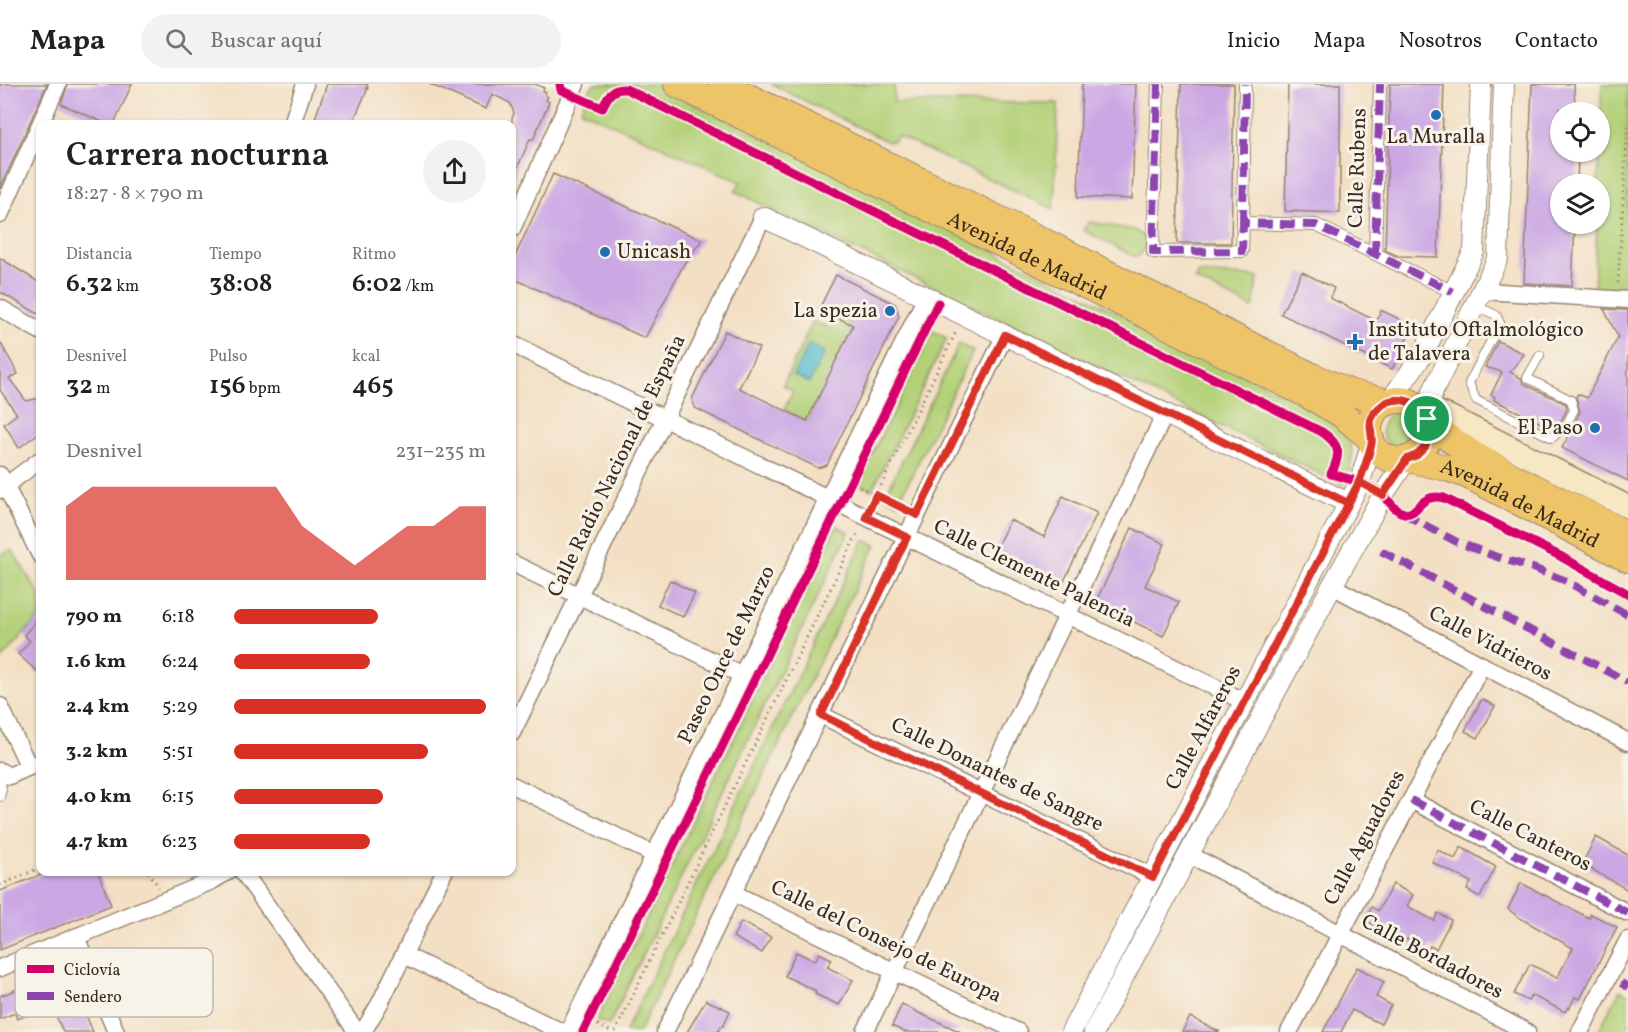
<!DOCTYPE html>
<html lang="es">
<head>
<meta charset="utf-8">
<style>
  :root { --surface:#fff; --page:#f2f2f2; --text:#202124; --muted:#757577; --line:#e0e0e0; --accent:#d93025 }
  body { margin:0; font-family:Vollkorn,serif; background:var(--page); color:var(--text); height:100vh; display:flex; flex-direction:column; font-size:22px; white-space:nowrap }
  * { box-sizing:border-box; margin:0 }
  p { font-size:20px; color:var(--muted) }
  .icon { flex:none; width:33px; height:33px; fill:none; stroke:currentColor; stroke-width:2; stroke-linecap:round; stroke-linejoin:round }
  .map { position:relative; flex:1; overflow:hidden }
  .details { position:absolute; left:36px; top:36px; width:480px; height:756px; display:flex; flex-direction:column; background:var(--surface); border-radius:12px; box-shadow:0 2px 4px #0004 }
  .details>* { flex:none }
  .fabs { position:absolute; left:1550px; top:18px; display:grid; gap:12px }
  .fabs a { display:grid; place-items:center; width:60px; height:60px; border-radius:50%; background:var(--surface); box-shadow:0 2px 4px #0004; font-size:30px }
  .pin { position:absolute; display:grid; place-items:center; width:51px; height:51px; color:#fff; margin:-26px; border:3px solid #fff; border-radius:50%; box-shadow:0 2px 6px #0007 }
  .round { display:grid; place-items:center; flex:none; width:63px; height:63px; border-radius:32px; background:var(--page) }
  .summary { display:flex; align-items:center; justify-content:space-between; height:102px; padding:0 30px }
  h1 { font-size:33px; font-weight:600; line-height:45px }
  .figures { display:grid; grid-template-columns:repeat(3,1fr); gap:9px; height:102px; padding:6px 30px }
  .figures div { display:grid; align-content:center }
  .figures b { font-size:26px; font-weight:600 }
  .figures small { font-size:16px; font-weight:400 }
  .figures p { font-size:16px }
  .chart { height:168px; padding:12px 30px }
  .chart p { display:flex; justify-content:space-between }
  .chart svg { width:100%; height:108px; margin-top:6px; fill:var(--accent); opacity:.7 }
  ul { padding:0 30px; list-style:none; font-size:20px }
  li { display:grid; grid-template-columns:96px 72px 1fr; align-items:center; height:45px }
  li i { height:15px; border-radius:8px; background:var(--accent) }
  header { display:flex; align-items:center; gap:36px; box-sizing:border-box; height:84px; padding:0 30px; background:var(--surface); border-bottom:2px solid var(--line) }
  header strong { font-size:28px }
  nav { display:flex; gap:33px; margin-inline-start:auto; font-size:21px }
  .search { width:420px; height:54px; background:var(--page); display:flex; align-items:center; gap:15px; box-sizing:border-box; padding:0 21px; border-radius:33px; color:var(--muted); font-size:22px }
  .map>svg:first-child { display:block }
  .green { fill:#b3d077; stroke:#777d4a; stroke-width:1.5 }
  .water { fill:#50bacd; stroke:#467276; stroke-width:1.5 }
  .building { fill:#cba7e4 }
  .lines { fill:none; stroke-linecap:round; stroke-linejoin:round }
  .service-casing { stroke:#978470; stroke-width:10 }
  .pedestrian-casing { stroke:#978470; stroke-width:14 }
  .minor-casing { stroke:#978470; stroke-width:19 }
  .tertiary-casing { stroke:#978470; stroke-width:22 }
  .secondary-casing { stroke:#978470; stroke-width:25 }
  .primary-casing { stroke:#978470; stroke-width:28 }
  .path { stroke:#978470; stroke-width:3; stroke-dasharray:1.5 4.5; stroke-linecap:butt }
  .service { stroke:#fff; stroke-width:8 }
  .pedestrian { stroke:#fff; stroke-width:12 }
  .minor { stroke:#fff; stroke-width:16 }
  .tertiary { stroke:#fff; stroke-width:20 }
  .secondary { stroke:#f8e7c3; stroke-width:22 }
  .primary { stroke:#eec469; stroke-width:26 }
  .quiet { stroke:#8e44ad; stroke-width:8; stroke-dasharray:15 8; stroke-linecap:butt }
  .cycleway-casing { stroke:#f7f3e8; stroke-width:13 }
  .cycleway { stroke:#d6006c; stroke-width:9 }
  .route-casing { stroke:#fff; stroke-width:12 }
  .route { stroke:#d93025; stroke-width:8 }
  .poi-dot { fill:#1f6fb2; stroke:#f7f3e8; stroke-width:2 }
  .labels { text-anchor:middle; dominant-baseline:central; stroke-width:6; stroke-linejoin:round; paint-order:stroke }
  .poi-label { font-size:21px; fill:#3b2a1e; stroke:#f7f3e8; text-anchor:start }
  .street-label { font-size:21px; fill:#3b2a1e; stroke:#f7f3e8 }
  .key { fill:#f7f3e8; stroke:#bfb7ab; stroke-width:1.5 }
  .key-label { font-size:16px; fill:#3b2a1e }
</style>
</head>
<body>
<header>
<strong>Mapa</strong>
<div class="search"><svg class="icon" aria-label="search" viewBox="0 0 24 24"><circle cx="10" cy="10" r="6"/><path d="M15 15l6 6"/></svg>Buscar aquí</div>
<nav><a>Inicio</a><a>Mapa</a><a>Nosotros</a><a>Contacto</a></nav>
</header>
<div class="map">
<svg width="1628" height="948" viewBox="0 0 1628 948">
  <rect width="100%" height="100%" fill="#f7f3e8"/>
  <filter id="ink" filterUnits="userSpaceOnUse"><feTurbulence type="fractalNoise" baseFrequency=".0167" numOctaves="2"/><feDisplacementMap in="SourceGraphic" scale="12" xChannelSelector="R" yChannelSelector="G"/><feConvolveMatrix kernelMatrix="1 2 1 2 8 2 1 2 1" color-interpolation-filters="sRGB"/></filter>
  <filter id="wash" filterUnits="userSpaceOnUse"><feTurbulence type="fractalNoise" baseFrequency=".008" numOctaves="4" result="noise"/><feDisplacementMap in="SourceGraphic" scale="24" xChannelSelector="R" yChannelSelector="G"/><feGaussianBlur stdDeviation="1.35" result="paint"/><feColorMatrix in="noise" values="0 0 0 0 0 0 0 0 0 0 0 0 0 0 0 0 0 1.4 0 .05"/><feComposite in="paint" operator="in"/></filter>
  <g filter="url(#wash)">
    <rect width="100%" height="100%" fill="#f3dfc3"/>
    <g class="green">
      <path d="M594,0h60l672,331c26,26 34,35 17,70l-580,-280 -28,-14 6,-9 -160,-72 7,-18z"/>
      <path d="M771,0h123v18l164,1 -4,106 -157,-73 -2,4 -7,2z"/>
      <path d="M1602,0h26v206l-34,-2 3,-64h2l-1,-40z"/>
      <path d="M1089,138l45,8 15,9 -8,15 -6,3 -52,-27z"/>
      <path d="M1199,189l59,4 -5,31 -58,-28z"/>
      <path d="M831,230l22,11 4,53 10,5 -6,13 -34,-16 -20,41 -23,-11 9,-19 -10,-6 30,-64 12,6z"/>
      <path d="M933,247l14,7 -75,152 -14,-7z"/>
      <path d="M959,260l14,7 -75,152 -13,-7z"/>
      <circle cx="1400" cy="346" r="18"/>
      <path d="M837,442l12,6 -240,493 -12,-5z"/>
      <path d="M864,456l12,5 -237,487h-14z"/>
      <path d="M12,466l28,46v20l-40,45v-106z"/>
      <path d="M1620,906l8,4v38h-30z"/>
    </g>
    <path class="water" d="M809,260l16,8 -16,31 -16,-8z"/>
    <g id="blocks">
      <g class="building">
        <path d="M0,0h47l-47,105z"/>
        <path d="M68,0h64l-18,40h-7l-46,-20z"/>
        <path d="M327,0h41l-2,4h2l-16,36h-39z"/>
        <path d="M429,0h106l9,4 -1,3 3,1 -1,3 3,2 -2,3 3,2 -16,38 -3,-1 -18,41v-61l2,-6 -4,-10 -18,-9 -6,15z"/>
        <path d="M1082,0h54l-4,115 -54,-2z"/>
        <path d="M1181,0h53l-3,159h-54z"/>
        <path d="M1288,0h52v129l-55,-2z"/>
        <path d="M1390,0h54l-6,173 -40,-1 -13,-6z"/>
        <path d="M1532,0h42l1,25h-15v43h18l-1,32h-17v40h15l-3,62 -48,-3z"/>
        <path d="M553,90l149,66 -18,24 -39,74 -133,-60v-15z"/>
        <path d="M0,174l40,25v32l-40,-23z"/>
        <path d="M1302,188l32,16 -4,10 46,23 5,-11 32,16 -21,43 -111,-55z"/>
        <path d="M836,191l59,29 4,12 -72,149 -9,3 -123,-60 -3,-9 33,-68 34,17 -20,40 68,33 46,-96 -34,-16z"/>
        <path d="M1604,225l24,1v171l-66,-33 6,-11 -3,-2 6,-5 9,-18 -4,-15 2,-3 9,4 31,-61z"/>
        <path d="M1498,257l26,13 -14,18 11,6 3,6 42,20 1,5 -7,14 -7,6 -59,-29 1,-3 -4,-2 11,-23 -17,-5z"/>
        <path d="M0,258l18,32 -9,4 17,23 14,-3v34l-21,16 -15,-24 13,-10 -17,-24z"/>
        <path d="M1063,412l34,17 -33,68 -9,3 -62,-30 17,-34 34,17z"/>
        <path d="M1132,444l33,16 -20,42 34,16 -16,34 -62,-30 -3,-9z"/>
        <path d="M670,496l25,13 -12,24 -25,-12z"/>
        <path d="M40,532v58l-22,-20 12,-13 -6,-6z"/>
        <path d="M1482,615l13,7 -17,32 -13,-7z"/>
        <path d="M1596,753l32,18v35l-46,-26z"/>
        <path d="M1461,763l35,20 -16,30 -13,-7 4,-8 -39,-20 6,-12 17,9z"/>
        <path d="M47,788h51l13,33 -111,45v-59z"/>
        <path d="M1521,799l68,35 2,-4 26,13 -37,72 -5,-2 -6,12 -1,-2 -3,5 -34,-17 -3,6 -14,-7 16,-30 27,14 16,-30 -53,-30 -12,-9z"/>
        <path d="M1393,800l20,11 -6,11 27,15 4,-8 13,7 -15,29 -6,-3 -2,4 -21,-11 -2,3 -40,-22 7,-13 6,4z"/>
        <path d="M741,838l30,15 -9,16 -29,-16z"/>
        <path d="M796,868l19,9 4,-8 13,6 -5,8 26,13 -14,25 -24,-11 1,-3 -31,-15z"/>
        <path d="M1357,883l27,15 -8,15 15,8 -10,19 -29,-14 -11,22h-18z"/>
        <path d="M72,897l21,51h-30l-11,-26 -35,13 -2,-6 -15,6v-23l28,-11 4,12z"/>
        <path d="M706,916l24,11 -7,15h-2l-3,6h-31z"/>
        <path d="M902,920l17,9 42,19h-57l-12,-6z"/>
        <path d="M1190,933l30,15h-38z"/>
      </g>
    </g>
  </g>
  <g filter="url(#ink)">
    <use href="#blocks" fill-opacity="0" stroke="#978470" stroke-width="1.5"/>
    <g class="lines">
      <defs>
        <g id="service">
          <path d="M1476,222l20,9 4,8 -31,60 7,17 76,38 13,-11 9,-17 -3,-10 -44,-22 13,-23"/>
          <path d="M0,713l2,-7 -2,-18"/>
        </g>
        <g id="pedestrian">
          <path d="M1158,0l-5,168 89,-1 1,-28 73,2 137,67"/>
          <path d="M1243,139l2,-139"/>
          <path d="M1375,170l5,-170"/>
        </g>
        <g id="minor">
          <path d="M292,40l13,-40"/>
          <path d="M0,131l58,-131"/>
          <path d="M512,145l64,-145"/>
          <path d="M1484,207l144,9"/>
          <path d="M0,224l40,23"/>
          <path d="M512,260l733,358"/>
          <path d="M0,391l40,80"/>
          <path d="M0,406l40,-30"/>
          <path d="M512,479l230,112"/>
          <path d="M1332,502l296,156"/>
          <path d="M0,622l29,61"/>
          <path d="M821,631l332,162"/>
          <path d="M512,649l251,-516"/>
          <path d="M0,687l9,5 31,-14"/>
          <path d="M512,701l143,70"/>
          <path d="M1411,716l217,113"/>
          <path d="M1190,771l337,177"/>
          <path d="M243,788l114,160"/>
          <path d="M733,809l285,139"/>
          <path d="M76,853l40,95"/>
          <path d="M404,871l158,77"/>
          <path d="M0,884l212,-87 15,-9"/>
          <path d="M363,948l17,-29 64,-131"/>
          <path d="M568,948l358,-735"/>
          <path d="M665,948l340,-697"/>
          <path d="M865,948l300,-618"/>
          <path d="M1289,948l193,-367"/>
          <path d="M1580,948l48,-92"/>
        </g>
        <g id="tertiary">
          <path d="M763,133l585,286"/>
          <path d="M1390,317l33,-47 51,-103 7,-167"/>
          <path d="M1427,335l6,-28 65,-133 6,-174"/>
          <path d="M1071,948l289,-550 12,-40"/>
          <path d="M1094,948l238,-446 51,-91 24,-36"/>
        </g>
        <path id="secondary" d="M1412,318l38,15 178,90"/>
        <g id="primary">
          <path id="s1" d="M677,0l629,310 35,20 30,25"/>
          <path d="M722,0l293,143 297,149 39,17 38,9"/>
          <circle cx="1399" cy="346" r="30"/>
          <path d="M1429,339c56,47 135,76 199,112"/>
          <path id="s2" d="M1409,375l38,9 20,7 161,84"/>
        </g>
      </defs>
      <use href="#service" class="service-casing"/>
      <use href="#pedestrian" class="pedestrian-casing"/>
      <use href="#minor" class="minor-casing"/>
      <use href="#tertiary" class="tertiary-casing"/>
      <use href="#secondary" class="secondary-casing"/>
      <use href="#primary" class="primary-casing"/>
      <g class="path">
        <path d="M1618,199l10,-160"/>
        <path d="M854,400l50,25"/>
        <path d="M873,418l84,-172"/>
        <path d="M148,788l11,15"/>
        <path d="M0,801l40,-17"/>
        <path d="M592,938l20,10"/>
        <path d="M615,948l243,-500"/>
      </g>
      <use href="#service" class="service"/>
      <use href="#pedestrian" class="pedestrian"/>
      <use href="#minor" class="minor"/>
      <use href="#tertiary" class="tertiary"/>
      <use href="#secondary" class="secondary"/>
      <use href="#primary" class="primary"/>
      <g class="quiet">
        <path d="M1158,0l-5,168 89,-1 1,-28 73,2 137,67"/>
        <path d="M1243,139l2,-139"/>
        <path d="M1375,170l5,-170"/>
        <path d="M1404,430l53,28 40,15 33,10 34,13 64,35"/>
        <path d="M1381,467l247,131"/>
        <path d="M1411,716l217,113"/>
        <path d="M1621,899l7,4"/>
      </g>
      <defs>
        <g id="cycleway">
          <path d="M560,0l1,6 41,18c6,-12 9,-20 24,-19l696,343c19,13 19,22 9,42 18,5 38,9 52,21 7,6 11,16 21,18 14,4 15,-21 40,-15l116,58 68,38"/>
          <path d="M583,948l355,-729"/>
        </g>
      </defs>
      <use href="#cycleway" class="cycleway-casing"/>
      <use href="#cycleway" class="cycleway"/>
    </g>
  </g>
  <g class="lines" filter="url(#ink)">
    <defs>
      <path id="route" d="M1427,335l2,15 -4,13 -8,8 -10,4 -24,36 -24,-13 -11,21 -343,-168 -88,180 -41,-20 -10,22 41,20 -86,178 332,162c67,-128 134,-256 201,-384 7,-15 13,-31 17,-47 4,-13 -8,-23 8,-38 15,-15 40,-8 48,11"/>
    </defs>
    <use href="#route" class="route-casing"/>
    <use href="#route" class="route"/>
  </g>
  <g class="poi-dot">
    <circle cx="1436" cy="31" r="6"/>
    <circle cx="605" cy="168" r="6"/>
    <circle cx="890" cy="227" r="6"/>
    <path d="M1352 249h6v6h6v6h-6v6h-6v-6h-6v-6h6z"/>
    <circle cx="1595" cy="344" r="6"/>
  </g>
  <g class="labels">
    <g class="poi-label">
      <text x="1436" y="53" text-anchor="middle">La Muralla</text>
      <text x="617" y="168">Unicash</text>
      <text x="878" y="227" text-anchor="end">La spezia</text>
      <text x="1368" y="246">Instituto Oftalmológico<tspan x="1368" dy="24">de Talavera</tspan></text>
      <text x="1583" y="344" text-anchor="end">El Paso</text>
    </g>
    <g class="street-label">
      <text transform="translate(1358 84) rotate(-88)">Calle Rubens</text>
      <text stroke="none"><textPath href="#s1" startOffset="390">Avenida de Madrid</textPath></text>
      <text transform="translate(617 382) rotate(-64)">Calle Radio Nacional de España</text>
      <text stroke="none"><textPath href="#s2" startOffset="120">Avenida de Madrid</textPath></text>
      <text transform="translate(1034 490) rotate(26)">Calle Clemente Palencia</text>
      <text transform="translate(1490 560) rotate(28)">Calle Vidrieros</text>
      <text transform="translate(727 571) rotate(-64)">Paseo Once de Marzo</text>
      <text transform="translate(1204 644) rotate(-62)">Calle Alfareros</text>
      <text transform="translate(997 691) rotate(26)">Calle Donantes de Sangre</text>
      <text transform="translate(1530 752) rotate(27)">Calle Canteros</text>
      <text transform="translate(1365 754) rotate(-62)">Calle Aguadores</text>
      <text transform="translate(886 858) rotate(26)">Calle del Consejo de Europa</text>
      <text transform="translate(1432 873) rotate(28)">Calle Bordadores</text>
    </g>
  </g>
  <rect x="15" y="864" width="198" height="69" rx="9" class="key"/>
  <rect x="27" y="881" width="27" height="8" fill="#d6006c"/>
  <rect x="27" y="908" width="27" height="8" fill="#8e44ad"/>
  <g class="key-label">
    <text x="64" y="891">Ciclovía</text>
    <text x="64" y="918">Sendero</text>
  </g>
</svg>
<div class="fabs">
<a><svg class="icon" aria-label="locate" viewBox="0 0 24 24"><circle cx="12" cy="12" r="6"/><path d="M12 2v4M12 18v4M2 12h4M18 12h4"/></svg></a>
<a><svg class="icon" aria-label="layers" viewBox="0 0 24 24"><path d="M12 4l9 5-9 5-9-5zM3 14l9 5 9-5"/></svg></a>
</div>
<div class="pin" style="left:1427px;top:335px;background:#1e9e55"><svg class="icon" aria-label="arrive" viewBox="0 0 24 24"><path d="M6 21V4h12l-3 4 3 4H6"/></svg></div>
<section class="details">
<div class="summary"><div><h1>Carrera nocturna</h1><p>18:27 · 8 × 790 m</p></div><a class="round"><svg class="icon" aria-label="share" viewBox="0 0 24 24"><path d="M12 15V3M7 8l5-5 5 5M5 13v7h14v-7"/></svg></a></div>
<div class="figures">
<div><p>Distancia</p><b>6.32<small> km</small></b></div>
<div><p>Tiempo</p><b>38:08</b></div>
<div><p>Ritmo</p><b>6:02<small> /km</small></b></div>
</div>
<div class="figures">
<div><p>Desnivel</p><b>32<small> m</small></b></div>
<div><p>Pulso</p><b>156<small> bpm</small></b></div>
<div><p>kcal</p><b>465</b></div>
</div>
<div class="chart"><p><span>Desnivel</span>231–235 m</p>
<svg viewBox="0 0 160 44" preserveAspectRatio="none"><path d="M0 44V14L10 6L20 6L30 6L40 6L50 6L60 6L70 6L80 6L90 22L100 30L110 38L120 30L130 22L140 22L150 14L160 14V44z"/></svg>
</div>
<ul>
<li><b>790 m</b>6:18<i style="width:57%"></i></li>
<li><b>1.6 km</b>6:24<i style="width:54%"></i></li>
<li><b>2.4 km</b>5:29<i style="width:100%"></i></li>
<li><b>3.2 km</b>5:51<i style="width:77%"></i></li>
<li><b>4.0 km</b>6:15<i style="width:59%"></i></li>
<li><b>4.7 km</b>6:23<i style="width:54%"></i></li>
</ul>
</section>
</div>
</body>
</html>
